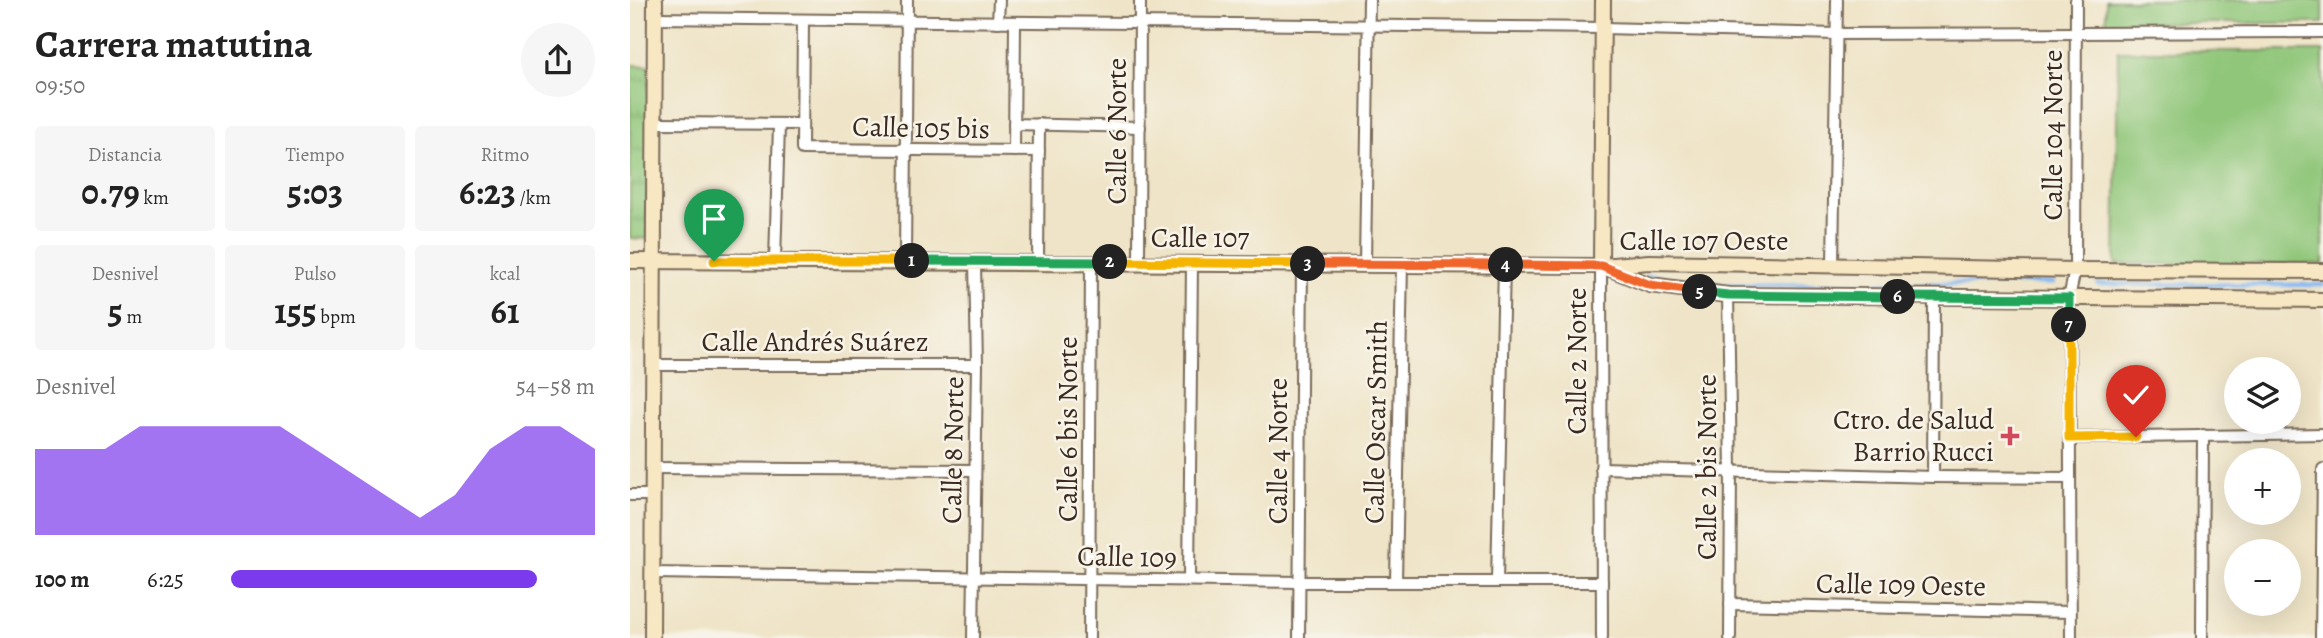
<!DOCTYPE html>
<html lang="es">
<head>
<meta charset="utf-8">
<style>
  :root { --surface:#fff; --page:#f6f6f6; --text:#222; --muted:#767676; --accent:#7c3aed }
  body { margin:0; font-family:Alegreya,serif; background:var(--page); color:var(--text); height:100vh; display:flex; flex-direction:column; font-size:26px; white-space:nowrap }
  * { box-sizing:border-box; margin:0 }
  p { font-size:23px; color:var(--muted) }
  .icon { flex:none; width:38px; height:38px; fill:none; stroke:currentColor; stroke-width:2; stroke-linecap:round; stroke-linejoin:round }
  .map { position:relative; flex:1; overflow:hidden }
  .details { display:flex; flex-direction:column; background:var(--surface); width:630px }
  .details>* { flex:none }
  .buttons { position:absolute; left:1594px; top:357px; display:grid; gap:14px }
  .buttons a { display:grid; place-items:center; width:77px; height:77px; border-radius:50%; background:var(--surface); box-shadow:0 7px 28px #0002; font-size:35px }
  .pin { position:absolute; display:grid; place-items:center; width:60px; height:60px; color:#fff; margin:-72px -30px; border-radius:50% 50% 50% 0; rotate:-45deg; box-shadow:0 0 7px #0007 }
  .pin .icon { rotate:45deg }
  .km { position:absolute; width:35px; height:35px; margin:-18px; border-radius:50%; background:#222; color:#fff; font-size:19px; line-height:35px; text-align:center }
  .round { display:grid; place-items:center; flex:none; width:74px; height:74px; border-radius:37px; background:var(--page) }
  .overview { display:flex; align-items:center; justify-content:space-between; height:119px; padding:0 35px }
  h1 { font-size:38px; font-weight:600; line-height:52px }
  .metrics { display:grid; grid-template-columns:repeat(3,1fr); gap:10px; height:119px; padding:7px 35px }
  .metrics div { display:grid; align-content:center; border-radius:7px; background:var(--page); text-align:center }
  .metrics b { font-size:35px; font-weight:600 }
  .metrics small { font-size:19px; font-weight:400 }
  .metrics p { font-size:19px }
  .chart { height:196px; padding:14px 35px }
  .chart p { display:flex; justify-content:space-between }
  .chart svg { width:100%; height:126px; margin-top:7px; fill:var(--accent); opacity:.7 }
  ul { padding:0 35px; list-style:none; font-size:23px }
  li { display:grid; grid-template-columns:112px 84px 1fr; align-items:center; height:52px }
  li i { height:18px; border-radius:9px; background:var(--accent) }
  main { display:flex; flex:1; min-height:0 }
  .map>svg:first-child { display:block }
  .green { fill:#8fc679; stroke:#65784c; stroke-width:2 }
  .park { fill:url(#park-tufts); stroke:#65784c; stroke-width:2 }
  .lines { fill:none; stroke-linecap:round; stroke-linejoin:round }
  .stream { stroke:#85b9f3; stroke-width:4.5 }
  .street-casing { stroke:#7a6b59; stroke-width:14 }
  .secondary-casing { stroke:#7a6b59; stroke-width:18 }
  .street { stroke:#fff; stroke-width:10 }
  .secondary { stroke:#f8e7c3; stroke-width:14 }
  .split-1-casing { stroke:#fff; stroke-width:14 }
  .split-2-casing { stroke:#fff; stroke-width:14 }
  .split-3-casing { stroke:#fff; stroke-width:14 }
  .split-4-casing { stroke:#fff; stroke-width:14 }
  .split-5-casing { stroke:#fff; stroke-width:14 }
  .split-6-casing { stroke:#fff; stroke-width:14 }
  .split-7-casing { stroke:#fff; stroke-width:14 }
  .split-8-casing { stroke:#fff; stroke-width:14 }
  .split-1 { stroke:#f5b400; stroke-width:9 }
  .split-2 { stroke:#22a559; stroke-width:9 }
  .split-3 { stroke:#f5b400; stroke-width:9 }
  .split-4 { stroke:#f0652b; stroke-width:9 }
  .split-5 { stroke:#f0652b; stroke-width:9 }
  .split-6 { stroke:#22a559; stroke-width:9 }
  .split-7 { stroke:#22a559; stroke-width:9 }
  .split-8 { stroke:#f5b400; stroke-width:9 }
  .poi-dot { fill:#d1495b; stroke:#f7f3e8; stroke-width:2.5 }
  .labels { text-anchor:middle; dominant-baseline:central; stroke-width:5; stroke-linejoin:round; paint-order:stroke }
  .street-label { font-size:28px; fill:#3b2a1e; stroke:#f7f3e8 }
  .poi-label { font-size:28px; fill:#3b2a1e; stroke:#f7f3e8; text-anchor:end }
</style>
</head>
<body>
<main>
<section class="details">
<div class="overview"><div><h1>Carrera matutina</h1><p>09:50</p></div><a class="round"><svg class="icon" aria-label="share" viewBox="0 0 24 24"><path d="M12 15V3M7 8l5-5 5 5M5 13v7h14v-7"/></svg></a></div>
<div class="metrics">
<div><p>Distancia</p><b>0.79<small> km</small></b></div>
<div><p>Tiempo</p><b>5:03</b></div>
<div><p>Ritmo</p><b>6:23<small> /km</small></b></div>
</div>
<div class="metrics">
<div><p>Desnivel</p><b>5<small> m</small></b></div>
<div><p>Pulso</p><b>155<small> bpm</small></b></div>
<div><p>kcal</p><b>61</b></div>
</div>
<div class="chart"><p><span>Desnivel</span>54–58 m</p>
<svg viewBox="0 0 160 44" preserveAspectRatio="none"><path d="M0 44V14L10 14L20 14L30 6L40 6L50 6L60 6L70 6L80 14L90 22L100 30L110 38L120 30L130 14L140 6L150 6L160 14V44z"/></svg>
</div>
<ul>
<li><b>100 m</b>6:25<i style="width:84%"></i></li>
</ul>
</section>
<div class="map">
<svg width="1693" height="638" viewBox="0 0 1693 638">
  <defs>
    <pattern id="park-tufts" width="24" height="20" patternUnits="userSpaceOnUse" patternTransform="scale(1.75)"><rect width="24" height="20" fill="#8fc679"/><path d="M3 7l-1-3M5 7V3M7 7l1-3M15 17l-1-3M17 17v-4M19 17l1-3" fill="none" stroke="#76a163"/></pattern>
  </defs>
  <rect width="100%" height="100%" fill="#f7f3e8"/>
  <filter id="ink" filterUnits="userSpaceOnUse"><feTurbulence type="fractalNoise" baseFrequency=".0143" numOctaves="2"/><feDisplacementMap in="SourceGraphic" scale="14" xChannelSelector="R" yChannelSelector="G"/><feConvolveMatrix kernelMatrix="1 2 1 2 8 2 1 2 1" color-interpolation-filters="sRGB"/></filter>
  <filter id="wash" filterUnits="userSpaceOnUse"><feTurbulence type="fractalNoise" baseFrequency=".00686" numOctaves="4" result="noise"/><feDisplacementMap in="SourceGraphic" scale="28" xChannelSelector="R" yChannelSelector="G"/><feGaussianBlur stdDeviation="1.57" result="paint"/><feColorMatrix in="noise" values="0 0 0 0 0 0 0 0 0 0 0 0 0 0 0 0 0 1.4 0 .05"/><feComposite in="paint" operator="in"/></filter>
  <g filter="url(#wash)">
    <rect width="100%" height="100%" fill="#efe4c7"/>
    <g class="green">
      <rect x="1476" y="0" width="217" height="23"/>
      <path d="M1488,51h205v213h-208z"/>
    </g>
    <path class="park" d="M0,65l19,1 -2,173 -17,-1z"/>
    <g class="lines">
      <g class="stream">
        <path d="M1018,276l79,9 326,-2"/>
        <path d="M1468,284l225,1"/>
      </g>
    </g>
  </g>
  <g filter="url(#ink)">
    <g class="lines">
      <defs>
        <g id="street">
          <path d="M25,18l948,10 233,6 487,-2"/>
          <path d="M173,20l-1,129 237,2"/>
          <path d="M368,22l1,-22"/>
          <path d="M25,123l147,1"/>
          <path d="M384,124l126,3"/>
          <path d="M384,151l1,-129"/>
          <path d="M145,261l4,-136"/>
          <path d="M275,261l2,-261"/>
          <path d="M408,262l1,-138"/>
          <path d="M509,263l1,-263"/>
          <path d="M735,263l4,-263"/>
          <path d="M1203,265l4,-265"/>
          <path d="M971,266l1,372"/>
          <path d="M1098,295l3,175 -1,168"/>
          <path d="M23,365h324"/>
          <path d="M1439,438l254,-4"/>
          <path d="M22,468l323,2"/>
          <path d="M971,468l332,9 137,1"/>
          <path d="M1303,477l1,-180"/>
          <path d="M0,495h23"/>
          <path d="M22,573l647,9h303"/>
          <path d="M559,580l3,-317"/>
          <path d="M766,581l6,-317"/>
          <path d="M867,581l7,-316"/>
          <path d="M1100,604l340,8"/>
          <path d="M343,638l4,-273 -2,-103"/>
          <path d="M459,638l2,-376"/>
          <path d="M669,638l3,-375"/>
          <path d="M1441,638l-2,-340 6,-28 1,-270"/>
          <path d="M1572,638l1,-203"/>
          <path d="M1691,638l2,-169"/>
        </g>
        <g id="secondary">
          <path d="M0,261l971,5 48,-4 426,8 248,1"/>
          <path d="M971,266l2,-266"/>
          <path d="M973,266l47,19 78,10 595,5"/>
          <path d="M22,638l3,-638"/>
        </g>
      </defs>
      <use href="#street" class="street-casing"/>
      <use href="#secondary" class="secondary-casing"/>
      <use href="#street" class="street"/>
      <use href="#secondary" class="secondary"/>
    </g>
  </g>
  <g class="lines" filter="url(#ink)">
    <defs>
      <path id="split-1" d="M84,261h198"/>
      <path id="split-2" d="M282,261l198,1"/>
      <path id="split-3" d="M480,262l198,2"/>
      <path id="split-4" d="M678,264l198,1"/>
      <path id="split-5" d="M876,265l95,1 49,19 50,7"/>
      <path id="split-6" d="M1070,292l28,3 170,2"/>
      <path id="split-7" d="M1268,297l171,1v27"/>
      <path id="split-8" d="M1439,325v113l67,-1"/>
    </defs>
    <use href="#split-1" class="split-1-casing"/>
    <use href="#split-2" class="split-2-casing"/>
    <use href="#split-3" class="split-3-casing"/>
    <use href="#split-4" class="split-4-casing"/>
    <use href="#split-5" class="split-5-casing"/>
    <use href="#split-6" class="split-6-casing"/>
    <use href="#split-7" class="split-7-casing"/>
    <use href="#split-8" class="split-8-casing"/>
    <use href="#split-1" class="split-1"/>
    <use href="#split-2" class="split-2"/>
    <use href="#split-3" class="split-3"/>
    <use href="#split-4" class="split-4"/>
    <use href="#split-5" class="split-5"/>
    <use href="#split-6" class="split-6"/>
    <use href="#split-7" class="split-7"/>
    <use href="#split-8" class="split-8"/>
  </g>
  <path class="poi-dot" d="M1376.5 425.5h7v7h7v7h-7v7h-7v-7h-7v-7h7z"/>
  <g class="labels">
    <g class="street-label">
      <text transform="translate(291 128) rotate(1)">Calle 105 bis</text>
      <text transform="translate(487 131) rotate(-90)">Calle 6 Norte</text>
      <text transform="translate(1423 135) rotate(-90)">Calle 104 Norte</text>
      <text x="570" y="238">Calle 107</text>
      <text x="1074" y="241">Calle 107 Oeste</text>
      <text x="185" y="342">Calle Andrés Suárez</text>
      <text transform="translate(947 361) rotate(-90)">Calle 2 Norte</text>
      <text transform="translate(746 422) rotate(-89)">Calle Oscar Smith</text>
      <text transform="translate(438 429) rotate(-90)">Calle 6 bis Norte</text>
      <text transform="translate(323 450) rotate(-89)">Calle 8 Norte</text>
      <text transform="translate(648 451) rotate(-90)">Calle 4 Norte</text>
      <text transform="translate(1077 467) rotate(-90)">Calle 2 bis Norte</text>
      <text transform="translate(497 557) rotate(1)">Calle 109</text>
      <text transform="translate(1271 585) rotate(1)">Calle 109 Oeste</text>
    </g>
    <g class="poi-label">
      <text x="1364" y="420">Ctro. de Salud<tspan x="1364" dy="32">Barrio Rucci</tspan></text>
    </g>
  </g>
</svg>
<div class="buttons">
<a><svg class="icon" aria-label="layers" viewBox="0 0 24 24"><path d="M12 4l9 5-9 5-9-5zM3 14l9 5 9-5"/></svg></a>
<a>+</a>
<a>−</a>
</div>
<div class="pin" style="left:84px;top:261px;background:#1e9e55"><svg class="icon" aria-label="arrive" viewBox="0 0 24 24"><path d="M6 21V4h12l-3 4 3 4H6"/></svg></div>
<div class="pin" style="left:1506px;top:437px;background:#d93025"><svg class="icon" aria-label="check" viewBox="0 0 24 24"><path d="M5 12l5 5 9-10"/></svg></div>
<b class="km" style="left:282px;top:261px">1</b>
<b class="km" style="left:480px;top:262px">2</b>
<b class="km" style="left:678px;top:264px">3</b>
<b class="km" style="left:876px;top:265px">4</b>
<b class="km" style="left:1070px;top:292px">5</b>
<b class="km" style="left:1268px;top:297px">6</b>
<b class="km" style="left:1439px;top:325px">7</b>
</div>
</main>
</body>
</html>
